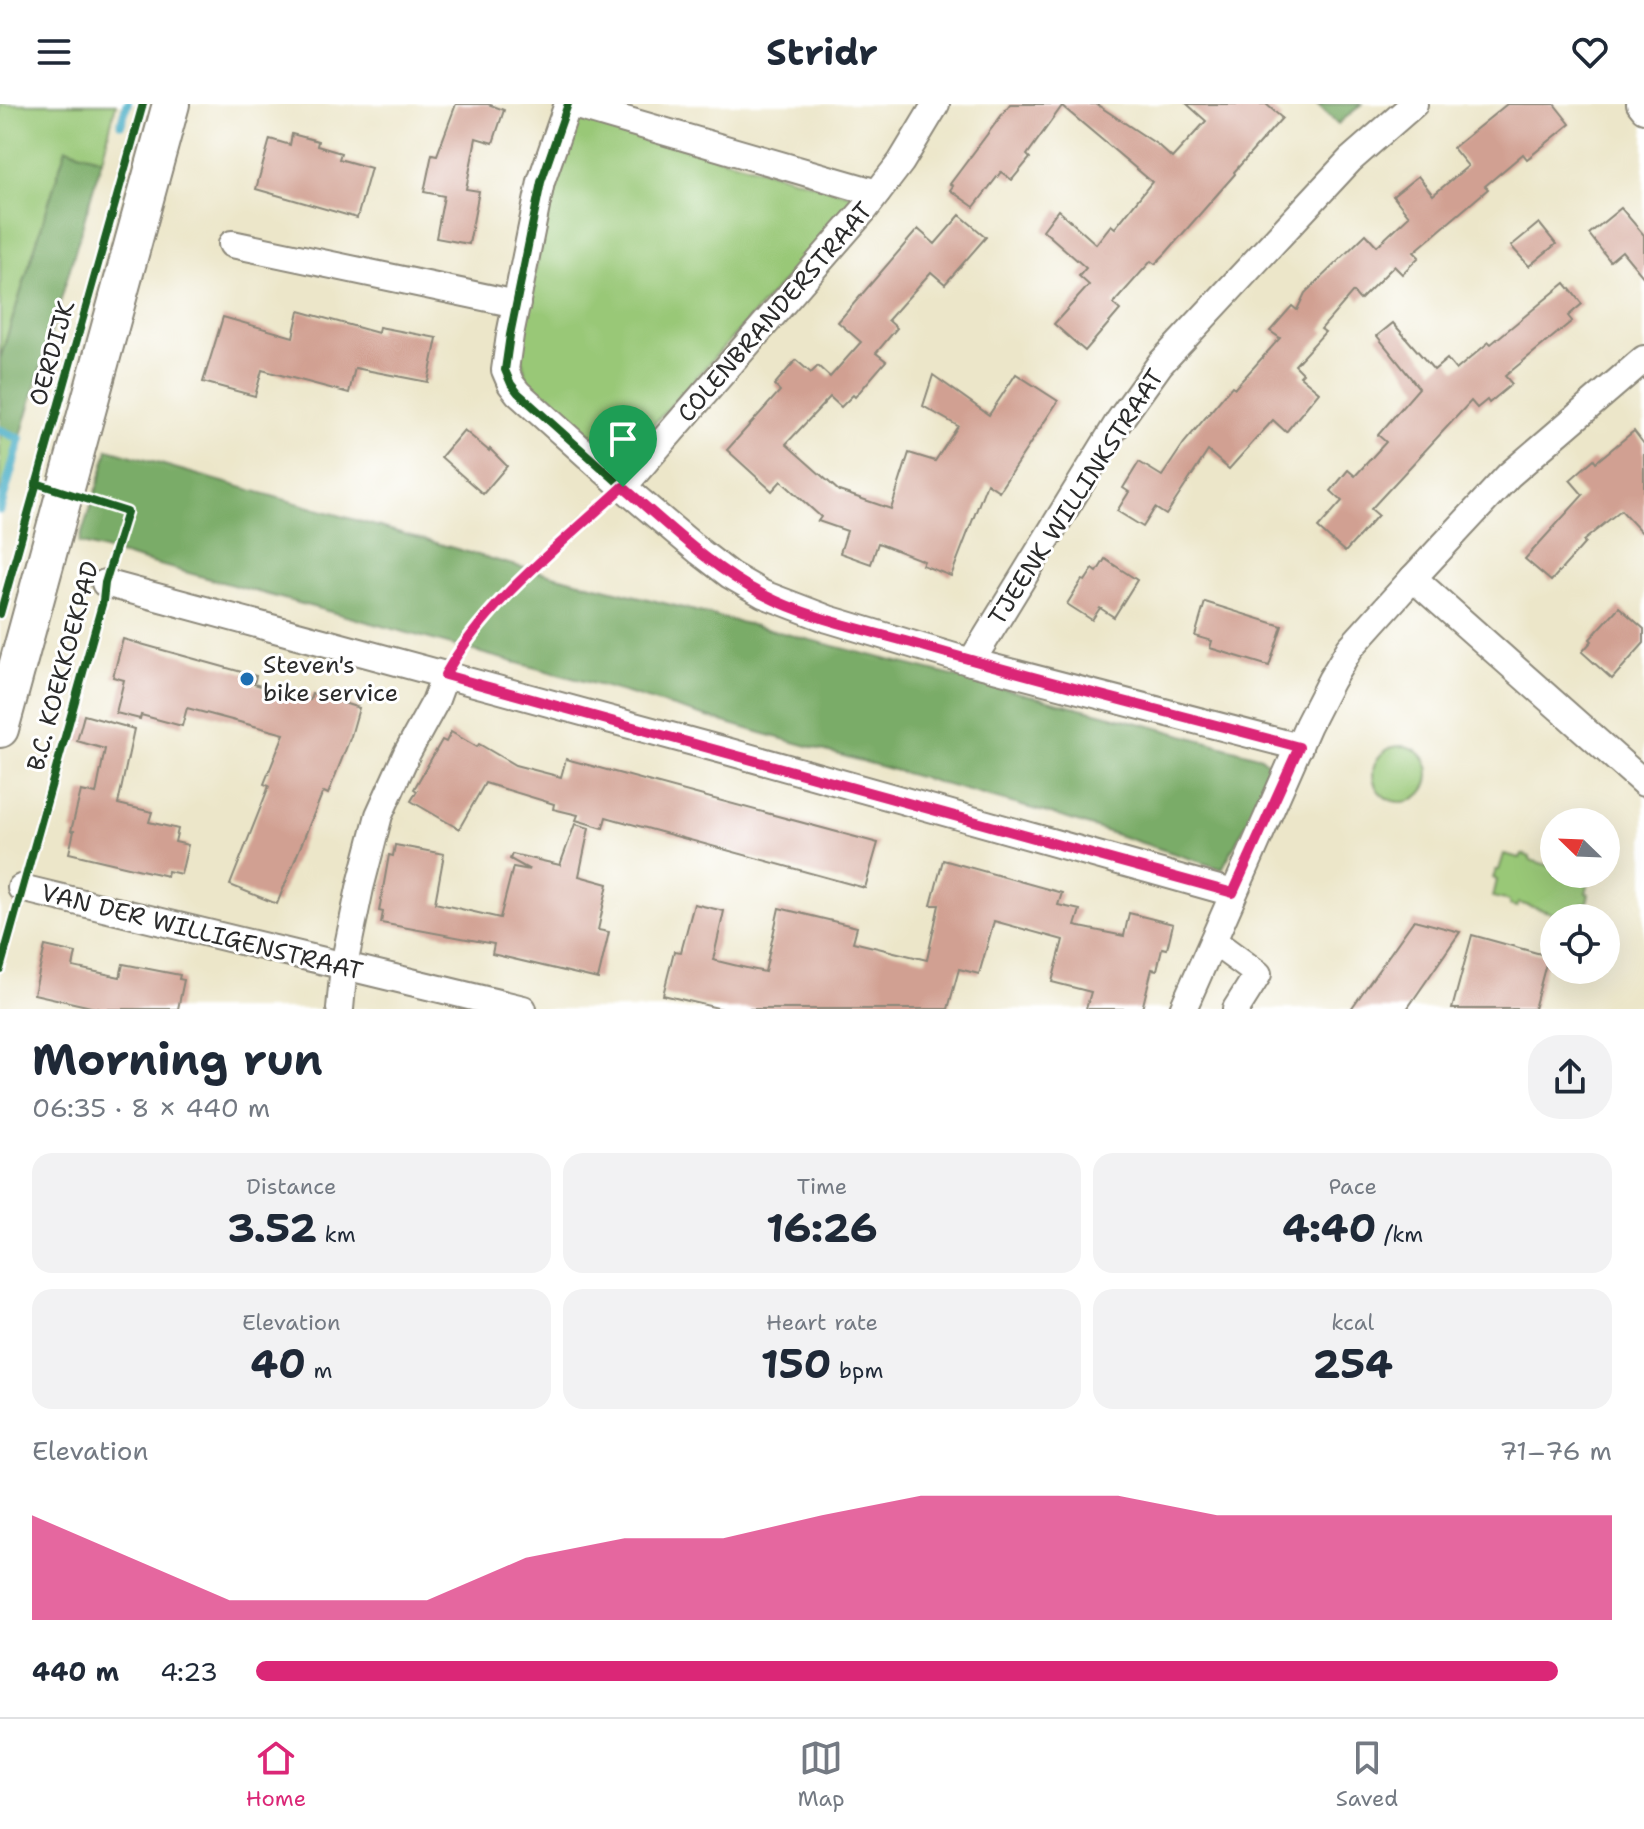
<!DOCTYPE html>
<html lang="en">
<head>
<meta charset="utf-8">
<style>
  :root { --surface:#fff; --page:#f2f2f3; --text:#1f2937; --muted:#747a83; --line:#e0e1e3; --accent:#db2777 }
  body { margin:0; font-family:"Shantell Sans",sans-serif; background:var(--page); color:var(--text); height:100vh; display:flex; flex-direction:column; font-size:30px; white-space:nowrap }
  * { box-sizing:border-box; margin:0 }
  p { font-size:26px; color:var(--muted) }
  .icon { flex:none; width:44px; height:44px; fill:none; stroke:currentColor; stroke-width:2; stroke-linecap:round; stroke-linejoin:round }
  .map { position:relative; height:905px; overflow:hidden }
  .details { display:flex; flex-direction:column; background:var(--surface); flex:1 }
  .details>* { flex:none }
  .needle { width:52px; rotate:293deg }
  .fabs { position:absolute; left:1540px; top:704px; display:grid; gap:16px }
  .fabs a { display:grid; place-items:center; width:80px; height:80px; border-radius:50%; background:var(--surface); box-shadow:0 8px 32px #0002; font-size:40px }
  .pin { position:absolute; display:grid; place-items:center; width:68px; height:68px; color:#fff; margin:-82px -34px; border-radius:50% 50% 50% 0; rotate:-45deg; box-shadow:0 0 8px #0007 }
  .pin .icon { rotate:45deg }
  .round { display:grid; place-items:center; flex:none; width:84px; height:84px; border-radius:32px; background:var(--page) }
  .summary { display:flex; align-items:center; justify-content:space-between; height:136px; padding:0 32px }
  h1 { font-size:44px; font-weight:700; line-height:60px }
  .metrics { display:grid; grid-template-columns:repeat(3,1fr); gap:12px; height:136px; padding:8px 32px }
  .metrics div { display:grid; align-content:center; border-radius:20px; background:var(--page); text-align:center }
  .metrics b { font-size:40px; font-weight:700 }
  .metrics small { font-size:22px; font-weight:400 }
  .metrics p { font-size:22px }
  .chart { height:224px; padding:16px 32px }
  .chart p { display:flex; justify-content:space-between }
  .chart svg { width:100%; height:144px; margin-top:8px; fill:var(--accent); opacity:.7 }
  ul { padding:0 32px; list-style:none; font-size:26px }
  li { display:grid; grid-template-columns:128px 96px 1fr; align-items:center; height:60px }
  li i { height:20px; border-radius:10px; background:var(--accent) }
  header { display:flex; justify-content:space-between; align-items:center; height:104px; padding:0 32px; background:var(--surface); font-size:36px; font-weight:700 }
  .tabs { display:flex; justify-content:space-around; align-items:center; height:112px; border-top:2px solid var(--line); background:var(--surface); font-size:22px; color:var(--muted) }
  .tabs a { display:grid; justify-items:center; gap:4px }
  .tabs .on { color:var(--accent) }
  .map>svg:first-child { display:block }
  .green { fill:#99c877; stroke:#627a51; stroke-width:2 }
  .forest { fill:#7aac68; stroke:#526c4a; stroke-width:2 }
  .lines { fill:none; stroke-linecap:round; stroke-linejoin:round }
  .stream { stroke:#45acc4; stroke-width:9 }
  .building { fill:#d1a092 }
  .street-casing { stroke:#8c887a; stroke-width:30 }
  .secondary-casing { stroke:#8c887a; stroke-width:40 }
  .street { stroke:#fff; stroke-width:26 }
  .secondary { stroke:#fff; stroke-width:36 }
  .cycleway-casing { stroke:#fff; stroke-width:13 }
  .cycleway { stroke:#1b5e20; stroke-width:8 }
  .route-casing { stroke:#fff; stroke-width:16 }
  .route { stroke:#db2777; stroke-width:10 }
  .poi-dot { fill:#1f6fb2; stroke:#fff; stroke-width:3 }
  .labels { text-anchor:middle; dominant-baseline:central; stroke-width:6; stroke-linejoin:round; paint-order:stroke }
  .street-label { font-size:24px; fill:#2b2b2b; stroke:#fff }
  .poi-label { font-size:24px; fill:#2b2b2b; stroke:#fff; text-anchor:start }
</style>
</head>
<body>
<header><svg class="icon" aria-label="menu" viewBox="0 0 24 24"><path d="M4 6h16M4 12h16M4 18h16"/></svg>Stridr<svg class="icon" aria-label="heart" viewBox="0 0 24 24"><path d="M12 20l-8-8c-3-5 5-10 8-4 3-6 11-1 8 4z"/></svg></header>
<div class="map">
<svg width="1644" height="905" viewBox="0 0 1644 905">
  <rect width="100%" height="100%" fill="#fff"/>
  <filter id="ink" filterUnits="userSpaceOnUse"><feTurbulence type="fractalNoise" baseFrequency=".0125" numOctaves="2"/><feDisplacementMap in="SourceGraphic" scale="16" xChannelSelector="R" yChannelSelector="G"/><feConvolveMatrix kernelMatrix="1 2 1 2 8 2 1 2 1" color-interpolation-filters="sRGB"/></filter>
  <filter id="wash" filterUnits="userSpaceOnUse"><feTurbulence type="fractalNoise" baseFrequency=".006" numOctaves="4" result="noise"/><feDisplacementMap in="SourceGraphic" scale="32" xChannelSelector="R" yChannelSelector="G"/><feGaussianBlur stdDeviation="1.8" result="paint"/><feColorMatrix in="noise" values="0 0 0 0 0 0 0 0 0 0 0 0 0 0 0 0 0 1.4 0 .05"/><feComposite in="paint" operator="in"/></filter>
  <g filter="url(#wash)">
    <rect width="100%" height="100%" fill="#ece6c9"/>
    <g class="green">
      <path d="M0,0h116l-14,55 -36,-10 -66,210z"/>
      <path d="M577,14l283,79 -238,262 -88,-67 -8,-15 -5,-21 3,-31 19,-92z"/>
      <path d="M0,326l20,9 -20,71z"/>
      <circle cx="1401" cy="670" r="28"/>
      <path d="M1504,750l16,4 2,-4 8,3v3l24,7v7h26l10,3 -4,16 3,1 -2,9h-4l-4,15 -17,-3 -1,3 -9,-1v-4l-33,-10 -2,4 -8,-2v-4l-16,-4 4,-17 -4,-2 3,-8h3z"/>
    </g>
    <g class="forest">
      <path d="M1317,0h45l-24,20z"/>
      <path d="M66,44l36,11 -82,280 -20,-9v-71z"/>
      <path d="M108,345l401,115 642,162 110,31 13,11 -19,39 -33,62 -157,-51 -304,-85 -141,-42 -541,-148c9,-32 22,-62 29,-94z"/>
    </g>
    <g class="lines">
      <g class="stream">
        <path d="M121,20l6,-20"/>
        <path d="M0,326l20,9 -20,71"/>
      </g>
    </g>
    <g id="blocks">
      <g class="building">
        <path d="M456,0h32l16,6 -11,33 -17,-5 -10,51 13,2 -10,53 -33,-6 8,-42 -20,-4 8,-38 5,1z"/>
        <path d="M1010,0h86l62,41 14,13 34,-37 -19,-17h79l16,14 -48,54 1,2 -70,80 -10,10 -4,-3 -38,43 7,6 -35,41 -31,-27 35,-39 -10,-9 7,-8 -43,-38 15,-20 38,34 15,-19 4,3 37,-46 -90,-76 -35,49 3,3 -18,22 -11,-8 -27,35 -24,-17 3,-4 -3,-2z"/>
        <path d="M1507,0h47l16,20 -43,35 -4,-5 -38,32 3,3 -74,63 5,5 -17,17 -8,-8 -34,34 -7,-8 -32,37 4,3 -30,33 8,8 -3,3 19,16 -33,40 -13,-12 -44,49 -21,-18 -42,64 -11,-7 -12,19 -26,-16 12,-19 -6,-4 16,-26 23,14 22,-33 48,-57 3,2 45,-50 -10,-7 22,-25 5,4 8,-17 61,-59 11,12 32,-30 -16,-20 25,-20 15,19 35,-29 -15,-18z"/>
        <path d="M292,30l26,7 -1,5 24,7 -2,6 32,9 -14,50 -101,-29 14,-50 20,6z"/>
        <path d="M1621,104l23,27v43l-22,-27 -12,10 -21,-27z"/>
        <path d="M960,111l26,22 -41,47 -14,-12 -43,48 9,8 -21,25 10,8 -31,36 -2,-2 -12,12 -11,-10 -44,47 53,47 52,18 18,-56 26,8 23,-35 -35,-20 10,-31 56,40 27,-41 42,27 -59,90 -12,-8 -36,93 -29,-11 2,-4 -46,-18 -7,21 -31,-11 7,-22 -29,-10 3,-4 -40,-36 -9,10 -45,-41 53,-59 -6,-6 22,-25 15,13 7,-7 12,11 31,-35 -23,-20 80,-93 17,15z"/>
        <path d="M1539,119l17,21 -27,22 -18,-20z"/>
        <path d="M1565,179l17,21 -14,12 4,5 -67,55 7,8 -23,19 -2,-3 -10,8 -6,-7 -100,108 7,6 -33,37 -27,-24 24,-27 -11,-10 17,-21 7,6 31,-34 -8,-7 41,-47 -42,-52 16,-13 41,47 13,-11 9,11 33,-28 2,2z"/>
        <path d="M299,207l79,22 1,-6 58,11 -9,44 -73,-14 -6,25 -87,-23 -7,26 -52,-14 20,-65 70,20z"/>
        <path d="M464,326l25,21 1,-2 17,17 -24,28 -42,-37z"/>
        <path d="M1634,327l10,13v91l-23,-25 -38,31 2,2 -34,38 -26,-22 58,-64 -13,-15 24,-21 2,3z"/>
        <path d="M1105,455l32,21 -23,37 -14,-9 -8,12 -25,-16 15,-24 3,1 8,-12 4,3z"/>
        <path d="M1205,498l77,24 -13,40 -59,-18 2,-7 -17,-5z"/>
        <path d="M1619,503l25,22v14l-32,36 -30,-27 10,-11 -2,-2z"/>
        <path d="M123,535l133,37 -2,8 56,16 2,-7 47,15 -8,28 -23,58 -4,-2 -2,2 -45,110 -47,-19 39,-99 -5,-2 20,-50 -97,-26 -5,18 -41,-11 -1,4 -24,-6 8,-33 -11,-3z"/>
        <path d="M84,611l50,14 -16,75 34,8 -3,10 29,7 -3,13 13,3 -7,29 -13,-3 -1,5 -98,-23 5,-22h-3l10,-40 15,3 9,-45 -28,-8z"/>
        <path d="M451,628l26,15 2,-3 36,21 46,12 5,-18 312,84 -13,45 -259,-71 -3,11 -27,-8 2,-5 -25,-6 1,-5 -69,-21 -26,46 -48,-28 6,-10 -3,-2 28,-49 4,2z"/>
        <path d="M575,720l14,4 -10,48 29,8 -10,46 11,2 -11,47 -106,-25 2,-10 -113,-21 2,-11 -4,-1 10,-56 4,1 2,-11 49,9 -9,49 65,15 13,-51 17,3 -20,-11 2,-5 48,11z"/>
        <path d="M943,756l119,33 -4,12 22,5 -5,16 49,10 5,-23 44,11 -6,25 -5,-1 -5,22 -5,-1 -10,40h-56l5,-17 -39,-10 11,-42 -69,-19 -15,53 -20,-5 -11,40h-226l-59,-14 11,-44 7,1 13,-48 30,7 -11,49 29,7 23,5 14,-64 78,19 -4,15 74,18 12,-55h-8z"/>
        <path d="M1414,816l46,12 -53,77h-56z"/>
        <path d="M1472,831l76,21 -14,53h-82z"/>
        <path d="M45,842l31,7 -3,14 47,10 3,-13 57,11 -1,4 5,1 -6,29h-78l-66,-15z"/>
      </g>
    </g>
  </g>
  <g filter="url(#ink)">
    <use href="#blocks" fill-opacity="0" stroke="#8c887a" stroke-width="2"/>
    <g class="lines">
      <defs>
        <g id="street">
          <path d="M568,0l-27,78 -31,153 -5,35 6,14 7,9 105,94 77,65 30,23 33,19 65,25 143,43 328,85"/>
          <path d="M570,0l307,89"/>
          <path d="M1640,0l4,5"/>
          <path d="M232,140l285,60"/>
          <path d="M623,383l242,-278 36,-47 35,-58"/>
          <path d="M1413,474l96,-103 135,-116"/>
          <path d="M105,479l625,169 503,141"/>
          <path d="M971,558l148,-241 41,-57 190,-204 64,-56"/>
          <path d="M21,784l502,121"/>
          <path d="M1213,837l45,33 -22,35"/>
          <path d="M340,905l4,-44 16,-77 19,-73 28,-62 28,-51 10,-27"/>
          <path d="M1183,905l125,-284 23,-45 19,-32 63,-70 231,205"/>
        </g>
        <path id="secondary" d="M0,625l171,-625"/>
      </defs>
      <use href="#street" class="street-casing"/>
      <use href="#secondary" class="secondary-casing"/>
      <use href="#street" class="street"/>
      <use href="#secondary" class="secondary"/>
      <defs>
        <g id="cycleway">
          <path d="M568,0l-27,78 -31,153 -5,35 6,14 7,9 105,94 77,65 30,23 33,19 65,25 143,43 328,85"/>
          <path d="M0,510l143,-510"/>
          <path d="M445,571c42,-75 116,-130 178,-188"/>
          <path d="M0,865l103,-368 2,-18 22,-71 -91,-29"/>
        </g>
      </defs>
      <use href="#cycleway" class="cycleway-casing"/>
      <use href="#cycleway" class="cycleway"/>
    </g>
  </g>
  <g class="lines" filter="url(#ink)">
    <defs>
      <path id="route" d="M623,383c44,37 87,80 139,107 46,24 100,35 150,49 128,38 258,69 387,104l-66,146 -788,-218c41,-74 117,-131 178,-188z"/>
    </defs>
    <use href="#route" class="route-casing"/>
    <use href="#route" class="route"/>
  </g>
  <circle class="poi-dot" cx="247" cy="575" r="8"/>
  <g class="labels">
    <g class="street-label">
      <text transform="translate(775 208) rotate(-49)">COLENBRANDERSTRAAT</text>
      <text transform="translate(52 249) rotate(-74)">OERDIJK</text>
      <text transform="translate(1076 393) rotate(-57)">TJEENK WILLINKSTRAAT</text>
      <text transform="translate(63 562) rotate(-75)">B.C. KOEKKOEKPAD</text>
      <text transform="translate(202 828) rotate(14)">VAN DER WILLIGENSTRAAT</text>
    </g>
    <g class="poi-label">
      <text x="263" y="561">Steven's<tspan x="263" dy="28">bike service</tspan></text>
    </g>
  </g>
</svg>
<div class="fabs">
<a><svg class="needle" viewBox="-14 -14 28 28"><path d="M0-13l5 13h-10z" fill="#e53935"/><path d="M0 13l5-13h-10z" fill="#747a83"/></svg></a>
<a><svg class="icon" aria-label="locate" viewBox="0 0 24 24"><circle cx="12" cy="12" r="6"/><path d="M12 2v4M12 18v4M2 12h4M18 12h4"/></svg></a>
</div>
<div class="pin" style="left:623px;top:383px;background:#1e9e55"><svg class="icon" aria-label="arrive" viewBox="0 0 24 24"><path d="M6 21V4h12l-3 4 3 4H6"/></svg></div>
</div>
<section class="details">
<div class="summary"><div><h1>Morning run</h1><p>06:35 · 8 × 440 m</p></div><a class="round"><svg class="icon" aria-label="share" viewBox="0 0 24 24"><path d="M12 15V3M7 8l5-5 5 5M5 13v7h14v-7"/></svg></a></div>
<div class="metrics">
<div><p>Distance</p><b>3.52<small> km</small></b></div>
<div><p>Time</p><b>16:26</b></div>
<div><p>Pace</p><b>4:40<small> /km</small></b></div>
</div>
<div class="metrics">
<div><p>Elevation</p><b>40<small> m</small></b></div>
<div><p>Heart rate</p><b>150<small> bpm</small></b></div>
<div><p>kcal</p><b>254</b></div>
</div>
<div class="chart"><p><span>Elevation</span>71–76 m</p>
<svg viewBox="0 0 160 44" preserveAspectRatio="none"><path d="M0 44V12L10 25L20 38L30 38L40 38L50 25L60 19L70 19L80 12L90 6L100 6L110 6L120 12L130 12L140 12L150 12L160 12V44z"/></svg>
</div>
<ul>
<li><b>440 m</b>4:23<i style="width:96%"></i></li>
</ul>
</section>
<nav class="tabs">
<a class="on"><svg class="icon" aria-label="home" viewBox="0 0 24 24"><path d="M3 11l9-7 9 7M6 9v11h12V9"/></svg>Home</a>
<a><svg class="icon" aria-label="map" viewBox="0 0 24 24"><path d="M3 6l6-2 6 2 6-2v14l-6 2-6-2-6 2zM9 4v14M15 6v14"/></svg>Map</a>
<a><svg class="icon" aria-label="saved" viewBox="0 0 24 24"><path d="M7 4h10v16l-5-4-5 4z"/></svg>Saved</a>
</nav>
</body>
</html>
